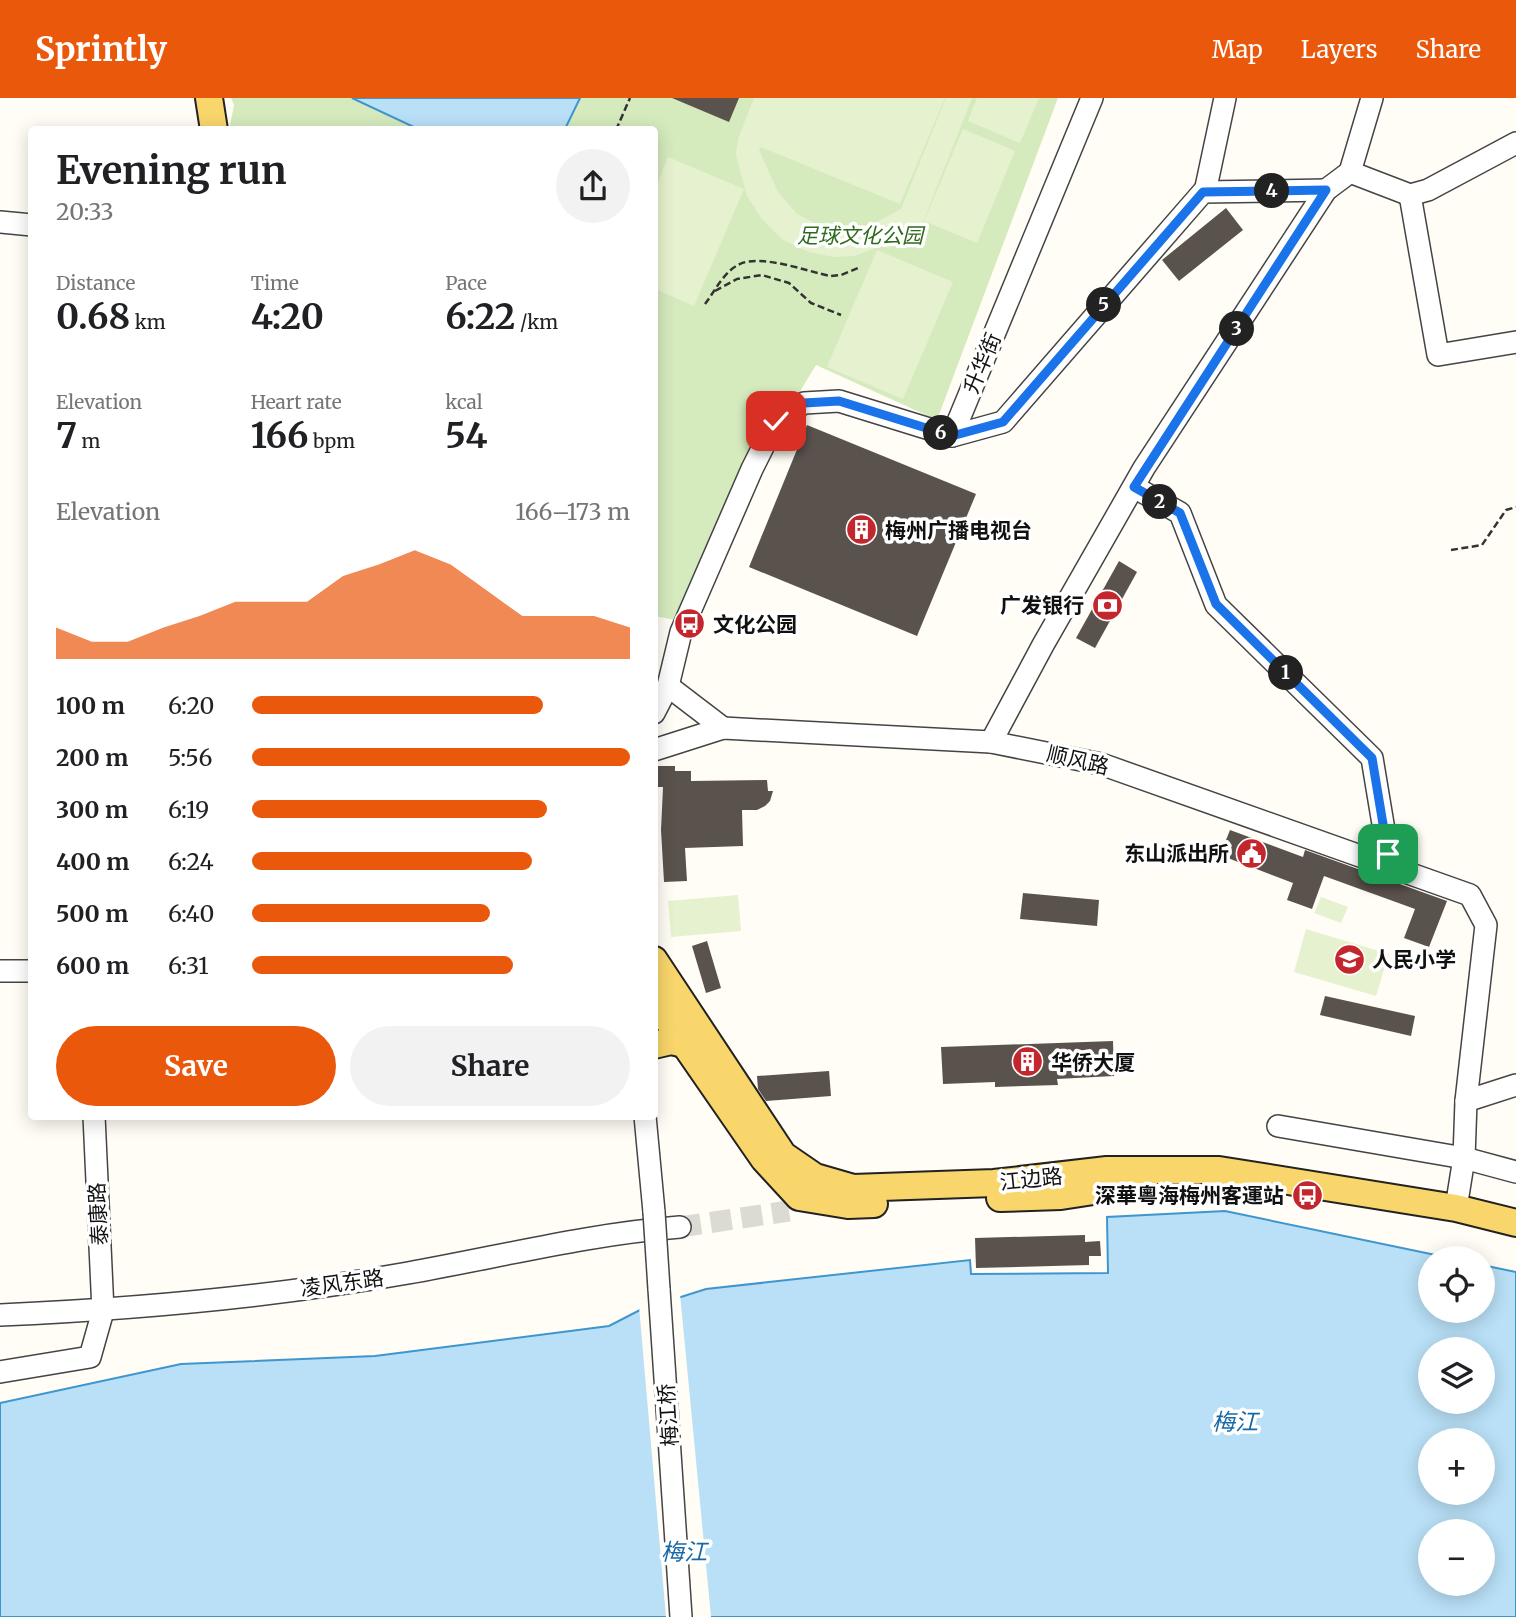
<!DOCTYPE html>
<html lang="en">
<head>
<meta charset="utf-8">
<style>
  :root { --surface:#fff; --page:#f2f2f2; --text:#202124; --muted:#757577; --accent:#ea580c }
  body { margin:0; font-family:Merriweather,"Noto Sans SC",serif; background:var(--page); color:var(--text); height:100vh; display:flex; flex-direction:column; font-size:26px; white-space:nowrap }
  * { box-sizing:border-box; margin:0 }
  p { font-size:23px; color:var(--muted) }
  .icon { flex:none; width:38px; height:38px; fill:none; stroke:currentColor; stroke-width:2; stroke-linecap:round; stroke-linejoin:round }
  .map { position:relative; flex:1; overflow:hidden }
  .drawer { position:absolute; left:28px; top:28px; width:630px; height:994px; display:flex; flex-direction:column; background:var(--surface); border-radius:7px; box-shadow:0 4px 18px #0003 }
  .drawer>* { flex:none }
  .fabs { position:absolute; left:1418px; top:1148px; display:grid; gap:14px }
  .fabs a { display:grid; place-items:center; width:77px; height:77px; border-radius:50%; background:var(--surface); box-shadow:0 4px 18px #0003; font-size:35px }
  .pin { position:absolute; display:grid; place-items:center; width:60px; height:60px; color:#fff; margin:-30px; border-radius:14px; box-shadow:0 4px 10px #0006 }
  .km { position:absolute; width:35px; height:35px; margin:-18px; border-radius:50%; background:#222; color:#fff; font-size:19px; line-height:35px; text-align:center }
  .round { display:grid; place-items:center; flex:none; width:74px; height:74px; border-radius:37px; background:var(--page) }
  .headline { display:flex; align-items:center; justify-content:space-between; height:119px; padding:0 28px }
  h1 { font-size:38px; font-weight:700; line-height:52px }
  .figures { display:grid; grid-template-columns:repeat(3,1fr); gap:10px; height:119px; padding:7px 28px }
  .figures div { display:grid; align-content:center }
  .figures b { font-size:35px; font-weight:700 }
  .figures small { font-size:19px; font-weight:400 }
  .figures p { font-size:19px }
  .chart { height:196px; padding:14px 28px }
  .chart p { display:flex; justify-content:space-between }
  .chart svg { width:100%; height:126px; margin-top:7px; fill:var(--accent); opacity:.7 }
  .button { display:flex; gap:14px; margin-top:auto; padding:14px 28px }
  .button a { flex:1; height:80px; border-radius:42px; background:var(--accent); color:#fff; font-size:28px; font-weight:700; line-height:80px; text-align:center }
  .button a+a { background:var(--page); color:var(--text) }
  ul { padding:0 28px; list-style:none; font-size:23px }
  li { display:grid; grid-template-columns:112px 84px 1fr; align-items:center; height:52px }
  li i { height:18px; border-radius:9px; background:var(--accent) }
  header { display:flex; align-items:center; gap:42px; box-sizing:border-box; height:98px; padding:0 35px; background:var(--accent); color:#fff }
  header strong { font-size:33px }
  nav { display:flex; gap:38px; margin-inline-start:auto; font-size:24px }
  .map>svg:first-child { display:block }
  .green { fill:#d5ebbd }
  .pitch { fill:#e6f2cf }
  .water { fill:#b9e0f7; stroke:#3f96cf; stroke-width:2; fill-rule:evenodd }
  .pier { fill:#fffdf5 }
  .building { fill:#5a524d }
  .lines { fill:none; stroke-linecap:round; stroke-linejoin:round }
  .minor-tunnel { stroke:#dbdad3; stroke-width:21; stroke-dasharray:21 10; stroke-linecap:butt }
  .minor-casing { stroke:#444; stroke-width:24 }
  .major-casing { stroke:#222; stroke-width:30 }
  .path { stroke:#333; stroke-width:2.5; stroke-dasharray:7 3.5; stroke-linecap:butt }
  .minor { stroke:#fff; stroke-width:21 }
  .major { stroke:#f9d66b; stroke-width:26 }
  .minor-bridge-casing { stroke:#444; stroke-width:24; stroke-linecap:butt }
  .minor-bridge { stroke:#fff; stroke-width:21 }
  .route-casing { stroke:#fff; stroke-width:14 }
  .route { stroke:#1a73e8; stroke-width:9 }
  .labels { text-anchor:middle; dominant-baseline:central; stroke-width:7; stroke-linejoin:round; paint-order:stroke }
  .park-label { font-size:21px; font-style:italic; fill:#2f6b1f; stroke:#fff }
  .street-label { font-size:21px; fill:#111; stroke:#fff }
  .poi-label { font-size:21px; font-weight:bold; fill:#111; stroke:#fff; text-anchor:start }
  .water-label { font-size:23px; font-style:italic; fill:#1768a6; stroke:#fff }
</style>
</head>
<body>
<header>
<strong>Sprintly</strong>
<nav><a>Map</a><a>Layers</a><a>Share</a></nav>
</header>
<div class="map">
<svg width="1516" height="1519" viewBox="0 0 1516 1519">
  <rect width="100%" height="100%" fill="#fffdf5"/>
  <path class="green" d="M231,0h827l-121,322 -121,-55 -56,92 -75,165 -30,-6 -1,-486h-425l5,-25z"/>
  <g class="pitch">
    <path d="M754,0h191l-45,106 -139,-57 -2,3 19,42 19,22 25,13 16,3 35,-6 28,-15 45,-111h26l-53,134 -65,24 -20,1 -25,-5 -26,-12 -21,-21 -15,-23 -11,-41 2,-16z"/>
    <path d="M977,0h62l-19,45 -52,-22z"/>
    <path d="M963,31l52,22 -38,92 -53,-22z"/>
    <path d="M668,59l76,32 -50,117 -39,-17v-99z"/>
    <path d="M877,152l76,32 -50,117 -76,-32z"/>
    <path d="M738,797l3,36 -70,6 -3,-36z"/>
    <path d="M1321,799l27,10 -7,16 -27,-10z"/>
    <path d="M1306,831l83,25 -13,42 -82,-24z"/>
  </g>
  <g class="water">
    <path d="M352,0h228l-15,31h-147z"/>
    <path d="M1225,1113l225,47h-20v53h52v-46l34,7v345h-1516v-214l181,-39 194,-8 234,-30 31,-16 66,-21 264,-29 1,14 137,-1 -1,-56zM1430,1251h52v53h-52zM1430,1342h52v53h-52zM1430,1433h52v53h-52z"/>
  </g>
  <path class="pier" d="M680,1196l31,323h-45l-27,-311z"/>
  <g class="building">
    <path d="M672,0h67l-10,24z"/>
    <path d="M1226,110l17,22 -64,51 -17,-21z"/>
    <path d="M807,327l169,69 -59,142 -168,-69z"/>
    <path d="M1119,463l18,11 -42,76 -19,-10z"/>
    <path d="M656,668h19v5h16v10l76,-1 1,11h5l-3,10 -5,5 -8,4h-15l1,36 -58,2 2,33 -23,1 -3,-52 2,-43h-7z"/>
    <path d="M1230,732l73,27 2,-7 142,51 -18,46 -25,-9 11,-29 -91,-33 -12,33 -25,-9 6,-17 -73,-28z"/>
    <path d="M1023,795l76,7 -2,26 -77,-7z"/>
    <path d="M707,843l14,47 -15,5 -14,-47z"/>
    <path d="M1325,898l90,20 -4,20 -91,-21z"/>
    <path d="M1113,943l1,35 -57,3 1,6 -63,2v-5l-52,2 -2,-37z"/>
    <path d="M829,973l2,25 -65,5 -8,-12 -1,-13z"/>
    <path d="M1085,1137v7l15,-1 1,15h-12v9l-113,3 -1,-30z"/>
  </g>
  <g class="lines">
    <path class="minor-tunnel" d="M680,1129l109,-16"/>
    <defs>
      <g id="minor">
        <path d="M1350,74l60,23 18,-5 88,-47"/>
        <path d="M1205,94l20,-94"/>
        <path d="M1410,97l28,160 78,-13"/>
        <path d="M0,124l32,3"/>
        <path d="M952,338l51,-14 200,-230 123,-2"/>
        <path d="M1134,389l46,26 36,92 156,153 16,96"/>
        <path d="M668,588l55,42"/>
        <path d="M654,615l14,-27 13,-54 71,-163 24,-48 28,-18 35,-2 113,35 140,-338"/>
        <path d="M991,644l52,-97 101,-177 182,-278 24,-18 22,-74"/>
        <path d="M654,652l69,-22 268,14 110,22 369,131 16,30 -20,176 -2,57 -8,50"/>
        <path d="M0,873h32"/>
        <path d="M1466,1003l50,-16"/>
        <path d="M645,1018l9,96"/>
        <path d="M1278,1028l186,32 52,14"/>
        <path d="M659,1191l22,328"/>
        <path d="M0,1217c137,-6 273,-18 408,-42 91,-16 180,-39 272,-46"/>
        <path d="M0,1274l90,-15 13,-46 -9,-195"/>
      </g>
      <g id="major">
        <path d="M209,0l5,32"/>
        <path d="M654,862l129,195 32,22 38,11 141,-5 113,-13h112l237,38 60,15"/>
        <path d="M654,902l110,159 35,38 49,8 26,-1"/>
        <path d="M654,947l17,-4 14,3"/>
        <path d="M1000,1100l61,-2 52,-8 26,-1"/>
      </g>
    </defs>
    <use href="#minor" class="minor-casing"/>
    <use href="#major" class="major-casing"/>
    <g class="path">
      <path d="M616,32l14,-32"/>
      <path d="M715,193l22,-12 25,-4 27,8 22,20 30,12"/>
      <path d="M705,206c10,-13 19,-33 35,-40 20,-10 67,7 90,12l11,-1 17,-7"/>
      <path d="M1451,452l31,-5 24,-35 10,-3"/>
    </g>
    <use href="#minor" class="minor"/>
    <use href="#major" class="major"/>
    <defs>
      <path id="minor-bridge" d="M654,1114l5,77"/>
    </defs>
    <use href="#minor-bridge" class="minor-bridge-casing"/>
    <use href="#minor-bridge" class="minor-bridge"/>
  </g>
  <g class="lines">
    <defs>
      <path id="route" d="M776,323l28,-18 35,-2 113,35 51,-14 200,-230 123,-2 -192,297 46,26 36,91 156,154 16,96"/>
    </defs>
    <use href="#route" class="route-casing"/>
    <use href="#route" class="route"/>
  </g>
  <defs>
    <symbol id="building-disc" viewBox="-11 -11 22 22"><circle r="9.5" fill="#c4262e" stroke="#fff"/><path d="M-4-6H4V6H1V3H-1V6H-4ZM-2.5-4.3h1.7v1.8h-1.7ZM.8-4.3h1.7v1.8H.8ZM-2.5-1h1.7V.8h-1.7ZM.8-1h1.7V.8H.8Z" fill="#fff"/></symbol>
    <symbol id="bank-disc" viewBox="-11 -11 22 22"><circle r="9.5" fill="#c4262e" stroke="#fff"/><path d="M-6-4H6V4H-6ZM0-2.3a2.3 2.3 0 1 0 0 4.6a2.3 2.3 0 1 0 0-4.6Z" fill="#fff"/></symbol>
    <symbol id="bus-disc" viewBox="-11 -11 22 22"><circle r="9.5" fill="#c4262e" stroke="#fff"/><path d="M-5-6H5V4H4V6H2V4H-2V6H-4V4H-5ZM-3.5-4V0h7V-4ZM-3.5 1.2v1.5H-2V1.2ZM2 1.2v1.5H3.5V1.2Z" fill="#fff"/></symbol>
    <symbol id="civic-disc" viewBox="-11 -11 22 22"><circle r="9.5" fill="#c4262e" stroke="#fff"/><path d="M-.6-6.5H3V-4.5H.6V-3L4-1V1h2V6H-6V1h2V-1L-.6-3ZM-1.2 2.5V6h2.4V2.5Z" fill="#fff"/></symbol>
    <symbol id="school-disc" viewBox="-11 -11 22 22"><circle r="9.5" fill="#c4262e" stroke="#fff"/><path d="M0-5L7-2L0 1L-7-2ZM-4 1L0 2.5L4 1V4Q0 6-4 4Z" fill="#fff"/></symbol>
  </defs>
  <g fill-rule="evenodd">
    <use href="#building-disc" x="844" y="414" width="35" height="35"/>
    <use href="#bank-disc" x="1090" y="490" width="35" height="35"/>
    <use href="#bus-disc" x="672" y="508" width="35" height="35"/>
    <use href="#civic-disc" x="1234" y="738" width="35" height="35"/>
    <use href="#school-disc" x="1332" y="844" width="35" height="35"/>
    <use href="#building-disc" x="1010" y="946" width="35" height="35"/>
    <use href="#bus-disc" x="1290" y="1080" width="35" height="35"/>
  </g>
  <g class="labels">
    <g class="park-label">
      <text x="860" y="137">足球文化公园</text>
    </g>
    <g class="street-label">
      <text transform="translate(982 265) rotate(-67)">升华街</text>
      <text transform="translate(1078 662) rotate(13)">顺风路</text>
      <text transform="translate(1031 1081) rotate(-6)">江边路</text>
      <text transform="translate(98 1116) rotate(-93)">泰康路</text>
      <text transform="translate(342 1185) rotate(-8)">凌风东路</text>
      <text transform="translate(668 1317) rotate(-94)">梅江桥</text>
    </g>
    <g class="poi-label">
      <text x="885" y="432">梅州广播电视台</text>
      <text x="1084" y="507" text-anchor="end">广发银行</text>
      <text x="713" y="526">文化公园</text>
      <text x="1229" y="755" text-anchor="end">东山派出所</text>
      <text x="1372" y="861">人民小学</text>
      <text x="1051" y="964">华侨大厦</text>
      <text x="1284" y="1097" text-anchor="end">深華粵海梅州客運站</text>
    </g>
    <g class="water-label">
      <text x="1235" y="1323">梅江</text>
      <text x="684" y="1453">梅江</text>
    </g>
  </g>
</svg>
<div class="fabs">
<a><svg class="icon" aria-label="locate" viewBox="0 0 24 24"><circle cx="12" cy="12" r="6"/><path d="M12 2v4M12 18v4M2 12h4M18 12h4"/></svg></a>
<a><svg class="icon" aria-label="layers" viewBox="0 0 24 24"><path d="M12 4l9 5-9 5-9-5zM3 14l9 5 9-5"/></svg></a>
<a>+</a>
<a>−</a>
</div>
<div class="pin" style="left:1388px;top:756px;background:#1e9e55"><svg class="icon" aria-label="arrive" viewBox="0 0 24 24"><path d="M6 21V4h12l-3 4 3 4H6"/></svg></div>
<div class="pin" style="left:776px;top:323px;background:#d93025"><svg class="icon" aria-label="check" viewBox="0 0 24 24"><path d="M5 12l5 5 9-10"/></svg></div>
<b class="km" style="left:1286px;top:575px">1</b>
<b class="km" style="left:1160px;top:404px">2</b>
<b class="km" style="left:1237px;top:231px">3</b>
<b class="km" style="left:1272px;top:93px">4</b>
<b class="km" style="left:1104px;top:207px">5</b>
<b class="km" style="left:941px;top:335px">6</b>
<section class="drawer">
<div class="headline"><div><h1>Evening run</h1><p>20:33</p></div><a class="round"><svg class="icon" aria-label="share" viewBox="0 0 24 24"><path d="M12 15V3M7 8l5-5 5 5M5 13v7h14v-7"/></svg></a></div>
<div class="figures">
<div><p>Distance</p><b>0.68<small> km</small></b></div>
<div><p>Time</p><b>4:20</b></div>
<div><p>Pace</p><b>6:22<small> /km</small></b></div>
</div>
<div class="figures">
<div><p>Elevation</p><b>7<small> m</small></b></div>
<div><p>Heart rate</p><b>166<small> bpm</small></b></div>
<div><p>kcal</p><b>54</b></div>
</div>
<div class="chart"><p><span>Elevation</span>166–173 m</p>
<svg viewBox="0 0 160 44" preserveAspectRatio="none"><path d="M0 44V33L10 38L20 38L30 33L40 29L50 24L60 24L70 24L80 15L90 11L100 6L110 11L120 20L130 29L140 29L150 29L160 33V44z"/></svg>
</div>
<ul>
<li><b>100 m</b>6:20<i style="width:77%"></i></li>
<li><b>200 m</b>5:56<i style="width:100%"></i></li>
<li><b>300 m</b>6:19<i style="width:78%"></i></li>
<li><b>400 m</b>6:24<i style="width:74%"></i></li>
<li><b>500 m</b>6:40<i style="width:63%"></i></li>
<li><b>600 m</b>6:31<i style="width:69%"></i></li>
</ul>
<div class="button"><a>Save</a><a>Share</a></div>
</section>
</div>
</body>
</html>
